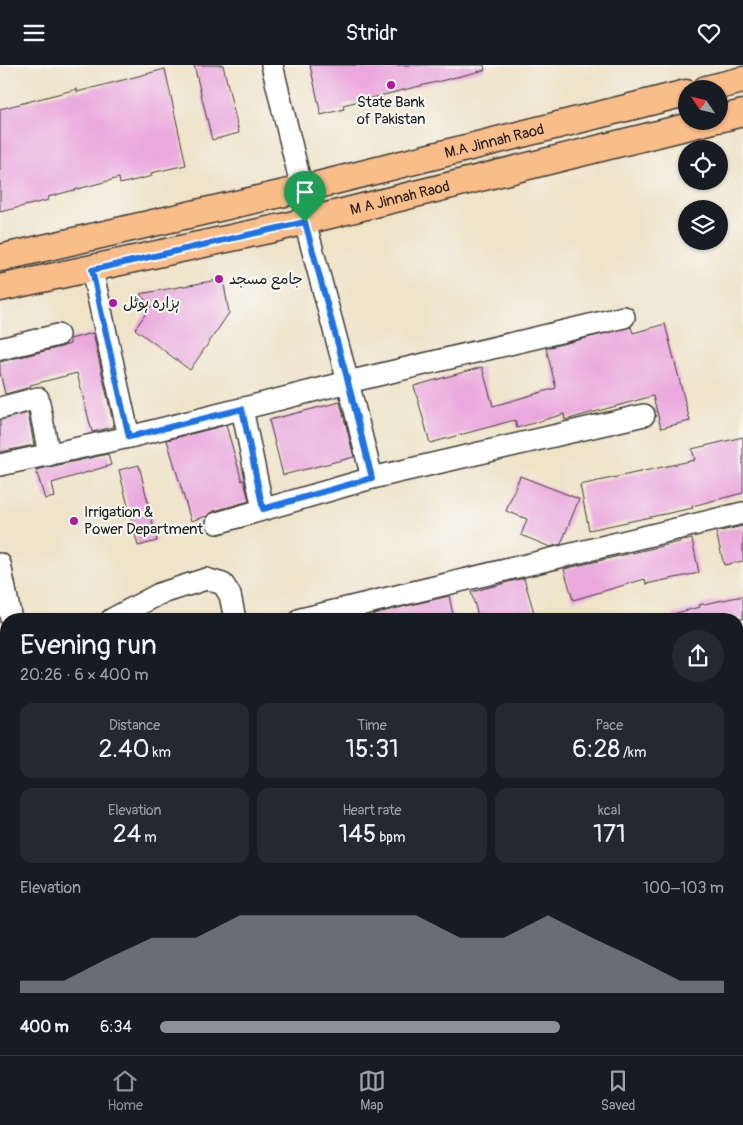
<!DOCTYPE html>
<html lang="en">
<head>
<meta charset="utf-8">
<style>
  :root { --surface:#171b24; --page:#242831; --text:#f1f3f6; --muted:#9ea1a6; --line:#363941; --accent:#8c9099 }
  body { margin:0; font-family:Pangolin,"Playpen Sans Arabic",sans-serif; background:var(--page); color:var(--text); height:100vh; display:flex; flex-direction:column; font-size:19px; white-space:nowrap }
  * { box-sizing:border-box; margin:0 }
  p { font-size:16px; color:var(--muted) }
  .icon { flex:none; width:28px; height:28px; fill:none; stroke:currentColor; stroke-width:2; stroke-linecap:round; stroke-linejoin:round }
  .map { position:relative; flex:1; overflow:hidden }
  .drawer { position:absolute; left:0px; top:548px; width:744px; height:442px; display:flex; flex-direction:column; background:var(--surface); border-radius:20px 20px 0 0; box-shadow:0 1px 4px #0004 }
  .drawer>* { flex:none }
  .needle { width:32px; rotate:305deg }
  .tools { position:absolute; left:678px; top:15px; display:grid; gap:10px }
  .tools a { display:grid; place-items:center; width:50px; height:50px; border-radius:50%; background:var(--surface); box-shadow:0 1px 4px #0004; font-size:25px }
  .pin { position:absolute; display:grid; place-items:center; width:42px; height:42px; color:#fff; margin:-51px -21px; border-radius:50% 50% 50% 0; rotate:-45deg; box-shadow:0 0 5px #0007 }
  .pin .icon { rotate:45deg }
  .round { display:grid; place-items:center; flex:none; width:52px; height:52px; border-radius:26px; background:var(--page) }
  .summary { display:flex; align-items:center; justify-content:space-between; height:85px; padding:0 20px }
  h1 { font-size:28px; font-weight:600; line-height:38px }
  .figures { display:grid; grid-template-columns:repeat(3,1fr); gap:8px; height:85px; padding:5px 20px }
  .figures div { display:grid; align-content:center; border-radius:12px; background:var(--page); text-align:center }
  .figures b { font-size:25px; font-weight:600 }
  .figures small { font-size:14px; font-weight:400 }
  .figures p { font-size:14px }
  .chart { height:140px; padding:10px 20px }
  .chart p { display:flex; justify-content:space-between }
  .chart svg { width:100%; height:90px; margin-top:5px; fill:var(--accent); opacity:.7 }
  ul { padding:0 20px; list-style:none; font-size:16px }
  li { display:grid; grid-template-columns:80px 60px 1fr; align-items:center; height:38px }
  li i { height:12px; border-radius:6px; background:var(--accent) }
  header { display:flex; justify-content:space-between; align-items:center; height:65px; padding:0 20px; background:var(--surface); font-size:22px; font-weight:600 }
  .tabs { display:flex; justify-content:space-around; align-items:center; height:70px; border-top:1px solid var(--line); background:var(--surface); font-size:14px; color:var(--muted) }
  .tabs a { display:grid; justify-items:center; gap:2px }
  .tabs .selected { color:var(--accent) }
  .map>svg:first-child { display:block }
  .building { fill:#eba8de }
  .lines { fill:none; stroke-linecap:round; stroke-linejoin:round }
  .minor-casing { stroke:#3c3a36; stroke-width:24 }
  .major-casing { stroke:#3c3a36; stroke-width:29 }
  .minor { stroke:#fff; stroke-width:21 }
  .major { stroke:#f8bd89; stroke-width:26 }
  .route-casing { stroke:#fff; stroke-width:10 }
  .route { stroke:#1a73e8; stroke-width:6 }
  .poi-dot { fill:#b5179e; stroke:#f6f6f2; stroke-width:2 }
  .labels { text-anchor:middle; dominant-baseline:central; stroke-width:4.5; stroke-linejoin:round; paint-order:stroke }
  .poi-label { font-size:15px; fill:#1c1c1c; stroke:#f6f6f2; text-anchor:start }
  .street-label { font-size:15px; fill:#1c1c1c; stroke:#f6f6f2 }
</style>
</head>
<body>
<header><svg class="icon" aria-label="menu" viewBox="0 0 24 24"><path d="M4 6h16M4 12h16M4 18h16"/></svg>Stridr<svg class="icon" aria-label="heart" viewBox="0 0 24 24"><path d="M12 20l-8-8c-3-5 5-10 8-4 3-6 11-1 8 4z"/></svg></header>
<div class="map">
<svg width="743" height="990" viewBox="0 0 743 990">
  <rect width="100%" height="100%" fill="#f6f6f2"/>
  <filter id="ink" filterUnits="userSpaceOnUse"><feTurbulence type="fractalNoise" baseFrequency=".02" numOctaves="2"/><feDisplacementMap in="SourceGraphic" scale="10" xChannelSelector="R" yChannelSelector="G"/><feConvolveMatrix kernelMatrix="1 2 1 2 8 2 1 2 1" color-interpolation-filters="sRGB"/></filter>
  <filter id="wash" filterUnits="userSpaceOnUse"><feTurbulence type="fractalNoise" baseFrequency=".0096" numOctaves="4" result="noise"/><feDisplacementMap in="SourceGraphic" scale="20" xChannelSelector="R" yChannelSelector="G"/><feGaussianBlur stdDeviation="1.12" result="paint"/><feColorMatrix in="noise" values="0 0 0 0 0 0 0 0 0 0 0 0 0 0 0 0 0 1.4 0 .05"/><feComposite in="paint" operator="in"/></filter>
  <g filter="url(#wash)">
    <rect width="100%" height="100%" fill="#efe3c8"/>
    <g id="blocks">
      <g class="building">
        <path d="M194,0h29l16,68 -27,7z"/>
        <path d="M310,0h174l1,5 -142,35 1,4 -23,6z"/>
        <path d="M165,4l21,96 -35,8 1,3 -32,8 -1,-6 -71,19 1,3 -49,12v-103l77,-20v3z"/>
        <path d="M223,214l6,34 -39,57 -55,-41 16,-23 -11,-12z"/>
        <path d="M665,259l25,97 -29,7 -8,-32 -88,24 -1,-6 -47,14 -2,-8 -85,23 -16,-57 68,-19 11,39 63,-18 -10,-40 85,-21 2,6z"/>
        <path d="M93,268l21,94 -22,5 -15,-59 -47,12 1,2 -26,7 -5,-22v-10l61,-15 9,-3v-5z"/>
        <path d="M340,337l14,55 -71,18 -14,-55z"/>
        <path d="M28,348l6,32 -34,7v-32z"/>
        <path d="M226,360l16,56 2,-1 5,21 -35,10 -7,5 -16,5 -24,-81z"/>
        <path d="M743,372v56l-51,13 1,2 -104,22 -9,-45 115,-25 -3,-11z"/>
        <path d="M108,389l3,11 -59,18 3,14 -10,2 -9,-29z"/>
        <path d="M139,400l18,76 -19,5 -19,-76z"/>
        <path d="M520,411l59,23 -18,45 -11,3 -29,-12 6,-16 -21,-8z"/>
        <path d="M743,461v35l-19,4 -8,-33z"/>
        <path d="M692,474l7,34 -53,11 -1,-5 -72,21 -9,-31z"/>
        <path d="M524,513l10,35 -20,6h-35l-8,-27z"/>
        <path d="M449,531l5,23h-80l-1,-5z"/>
        <path d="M743,531v23h-69l-1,-5 27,-7 -1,-2z"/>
      </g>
    </g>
  </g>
  <g filter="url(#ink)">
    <use href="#blocks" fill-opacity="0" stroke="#3c3a36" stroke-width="1"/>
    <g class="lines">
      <defs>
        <g id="minor">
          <path d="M272,0l30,124"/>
          <path d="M305,157l43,160 24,96"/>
          <path d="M92,205l37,167"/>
          <path d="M0,284l58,-14"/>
          <path d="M0,343l38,-10 11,57"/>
          <path d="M242,344l21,100"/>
          <path d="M0,400l129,-28 219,-55 276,-65"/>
          <path d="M217,458l155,-45 272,-63"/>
          <path d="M0,499l11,55"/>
          <path d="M112,554l47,-25 47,-15 17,5 7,11 5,24"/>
          <path d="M301,554l442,-106"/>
          <path d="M738,587l5,-1"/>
          <path d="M0,610l6,-1"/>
          <path d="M738,733l5,-2"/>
          <path d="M738,782l5,-1"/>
          <path d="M738,836l5,-1"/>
          <path d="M738,888l5,-1"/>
          <path d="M738,959h5"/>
          <path d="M347,984l2,6"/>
          <path d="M399,984l1,6"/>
          <path d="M489,984l2,6"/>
          <path d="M548,984l1,6"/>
          <path d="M722,984l1,6"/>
        </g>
        <g id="major">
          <path d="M706,24l37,-9"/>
          <path d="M719,54l24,-6"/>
          <path id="s1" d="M0,193l302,-69 384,-96"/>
          <path id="s2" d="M0,223l282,-61 428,-106"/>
          <path d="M738,635l5,-1"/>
          <path d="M738,659l5,-1"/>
          <path d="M0,807l6,-2"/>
          <path d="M0,832l6,-1"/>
        </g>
      </defs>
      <use href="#minor" class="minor-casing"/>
      <use href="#major" class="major-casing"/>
      <use href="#minor" class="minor"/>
      <use href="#major" class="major"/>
    </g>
  </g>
  <g class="lines" filter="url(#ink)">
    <defs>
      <path id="route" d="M305,157l43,160 24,96 -109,31 -21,-100 -113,28 -37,-167z"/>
    </defs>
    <use href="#route" class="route-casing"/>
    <use href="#route" class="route"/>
  </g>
  <g class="poi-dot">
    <circle cx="391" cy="20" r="5"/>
    <circle cx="219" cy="214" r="5"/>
    <circle cx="113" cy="238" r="5"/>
    <circle cx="74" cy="456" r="5"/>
  </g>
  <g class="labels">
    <g class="poi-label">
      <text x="391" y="37" text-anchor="middle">State Bank<tspan x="391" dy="17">of Pakistan</tspan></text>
      <text x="229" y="214">جامع مسجد</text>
      <text x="123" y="238">ہزارہ ہوٹل</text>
      <text x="84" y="447">Irrigation &amp;<tspan x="84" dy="17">Power Department</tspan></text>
    </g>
    <g class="street-label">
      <text stroke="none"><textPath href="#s1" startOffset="508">M.A Jinnah Raod</textPath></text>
      <text stroke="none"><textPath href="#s2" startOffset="410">M A Jinnah Raod</textPath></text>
    </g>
  </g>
</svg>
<div class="tools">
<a><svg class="needle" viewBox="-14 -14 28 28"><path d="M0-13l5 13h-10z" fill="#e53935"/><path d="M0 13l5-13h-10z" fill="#9ea1a6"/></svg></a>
<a><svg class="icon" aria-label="locate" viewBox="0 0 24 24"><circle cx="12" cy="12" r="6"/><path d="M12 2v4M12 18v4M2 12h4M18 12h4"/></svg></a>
<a><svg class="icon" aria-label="layers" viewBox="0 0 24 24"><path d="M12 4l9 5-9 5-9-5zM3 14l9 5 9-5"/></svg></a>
</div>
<div class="pin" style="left:305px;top:157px;background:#1e9e55"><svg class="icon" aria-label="arrive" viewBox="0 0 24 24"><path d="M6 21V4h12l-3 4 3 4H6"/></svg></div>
<section class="drawer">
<div class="summary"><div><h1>Evening run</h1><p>20:26 · 6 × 400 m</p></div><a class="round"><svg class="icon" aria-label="share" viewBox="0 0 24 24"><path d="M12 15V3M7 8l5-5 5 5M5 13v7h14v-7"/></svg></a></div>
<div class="figures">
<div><p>Distance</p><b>2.40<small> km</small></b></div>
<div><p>Time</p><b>15:31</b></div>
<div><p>Pace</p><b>6:28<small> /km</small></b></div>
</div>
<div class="figures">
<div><p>Elevation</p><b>24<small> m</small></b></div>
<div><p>Heart rate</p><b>145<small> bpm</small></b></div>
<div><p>kcal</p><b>171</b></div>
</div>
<div class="chart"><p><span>Elevation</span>100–103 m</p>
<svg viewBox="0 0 160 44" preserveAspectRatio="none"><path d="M0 44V38L10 38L20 27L30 17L40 17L50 6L60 6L70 6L80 6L90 6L100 17L110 17L120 6L130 17L140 27L150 38L160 38V44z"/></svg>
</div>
<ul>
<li><b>400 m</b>6:34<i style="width:71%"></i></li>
</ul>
</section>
</div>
<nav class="tabs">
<a class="selected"><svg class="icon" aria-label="home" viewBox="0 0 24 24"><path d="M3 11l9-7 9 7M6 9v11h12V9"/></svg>Home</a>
<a><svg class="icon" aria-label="map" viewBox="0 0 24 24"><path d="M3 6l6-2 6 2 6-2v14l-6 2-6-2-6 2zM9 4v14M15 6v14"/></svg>Map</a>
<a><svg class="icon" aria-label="saved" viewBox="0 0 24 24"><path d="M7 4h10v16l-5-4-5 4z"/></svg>Saved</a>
</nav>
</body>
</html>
